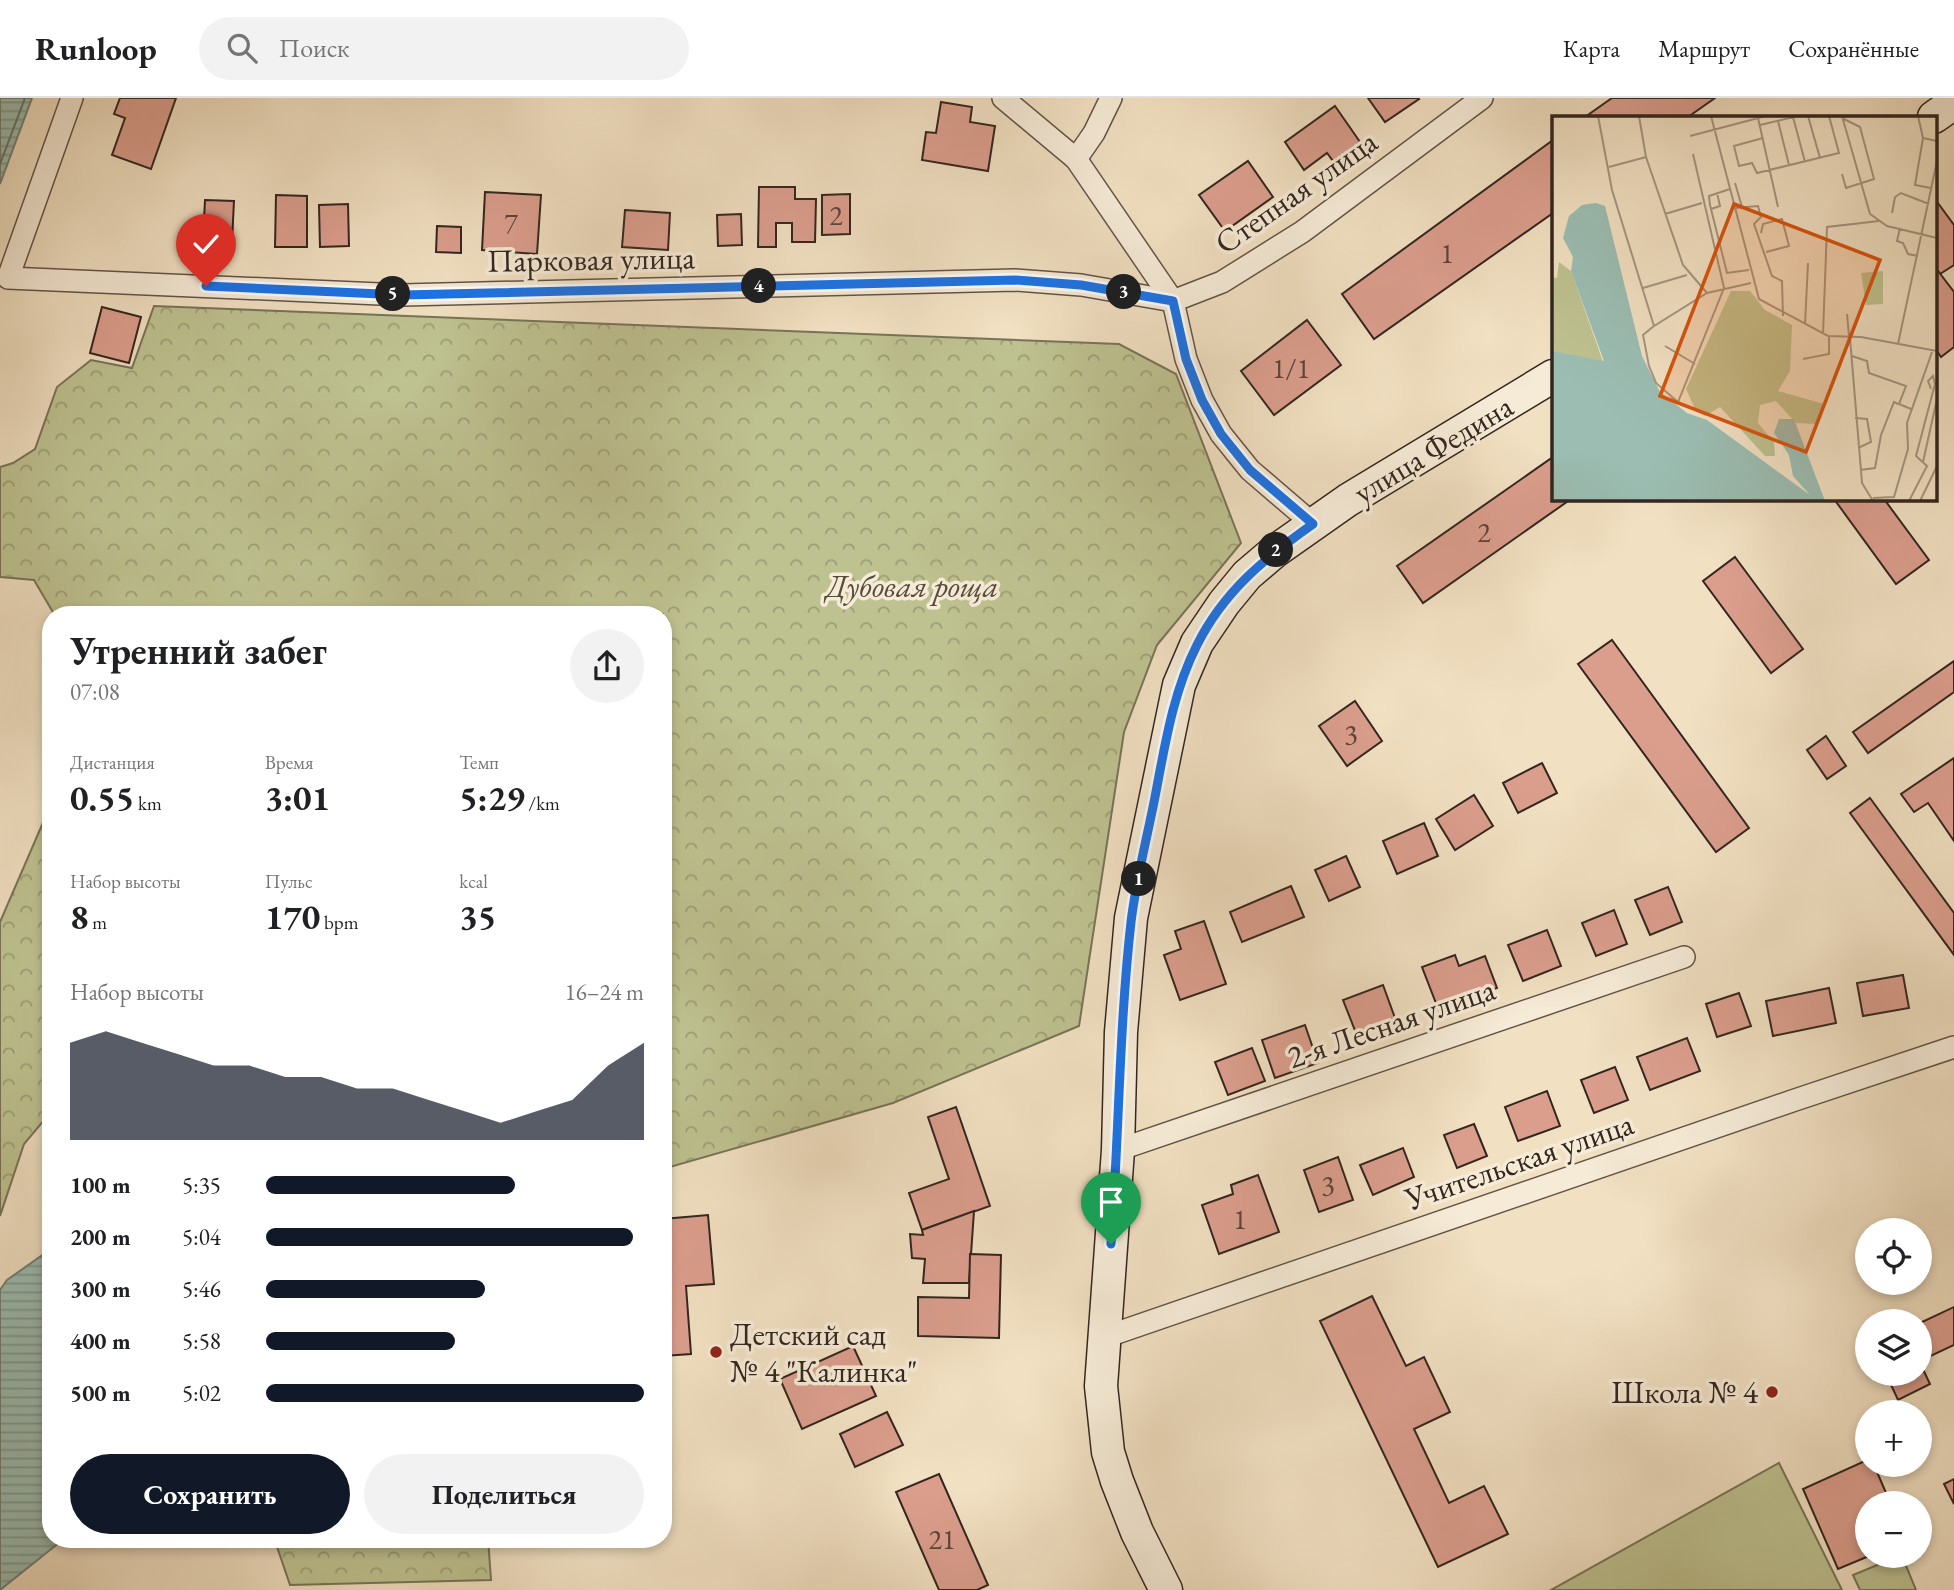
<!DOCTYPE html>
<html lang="ru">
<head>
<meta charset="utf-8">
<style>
  :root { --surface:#fff; --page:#f2f2f2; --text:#202124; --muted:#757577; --line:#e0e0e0; --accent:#111827 }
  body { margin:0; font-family:"EB Garamond",serif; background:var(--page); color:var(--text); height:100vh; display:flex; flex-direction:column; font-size:26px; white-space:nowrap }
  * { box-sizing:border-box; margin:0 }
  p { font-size:23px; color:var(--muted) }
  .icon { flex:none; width:38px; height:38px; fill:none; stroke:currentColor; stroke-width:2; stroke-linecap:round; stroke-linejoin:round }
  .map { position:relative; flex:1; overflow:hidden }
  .sheet { position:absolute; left:42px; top:508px; width:630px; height:942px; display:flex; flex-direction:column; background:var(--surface); border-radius:28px; box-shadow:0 4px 10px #0003 }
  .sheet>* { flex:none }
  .tools { position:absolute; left:1855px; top:1120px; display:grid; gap:14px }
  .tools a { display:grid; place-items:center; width:77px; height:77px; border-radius:50%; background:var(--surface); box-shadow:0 4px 10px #0003; font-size:35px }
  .pin { position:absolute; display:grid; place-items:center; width:60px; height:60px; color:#fff; margin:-72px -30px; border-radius:50% 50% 50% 0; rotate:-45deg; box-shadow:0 0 7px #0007 }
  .pin .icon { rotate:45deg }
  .km { position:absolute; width:35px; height:35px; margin:-18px; border-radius:50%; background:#222; color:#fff; font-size:19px; line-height:35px; text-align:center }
  .round { display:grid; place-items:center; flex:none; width:74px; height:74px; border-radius:37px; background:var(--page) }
  .overview { display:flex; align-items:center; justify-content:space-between; height:119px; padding:0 28px }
  h1 { font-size:38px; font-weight:700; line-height:52px }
  .stats { display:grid; grid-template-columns:repeat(3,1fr); gap:10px; height:119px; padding:7px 28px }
  .stats div { display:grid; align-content:center }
  .stats b { font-size:35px; font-weight:700 }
  .stats small { font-size:19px; font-weight:400 }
  .stats p { font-size:19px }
  .chart { height:196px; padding:14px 28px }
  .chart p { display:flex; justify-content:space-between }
  .chart svg { width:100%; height:126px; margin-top:7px; fill:var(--accent); opacity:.7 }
  .action { display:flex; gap:14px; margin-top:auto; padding:14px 28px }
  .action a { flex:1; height:80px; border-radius:42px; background:var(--accent); color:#fff; font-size:28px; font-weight:700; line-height:80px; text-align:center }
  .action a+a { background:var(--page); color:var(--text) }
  ul { padding:0 28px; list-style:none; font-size:23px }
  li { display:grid; grid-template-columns:112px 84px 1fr; align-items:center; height:52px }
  li i { height:18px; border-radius:9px; background:var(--accent) }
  header { display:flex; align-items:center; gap:42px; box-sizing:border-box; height:98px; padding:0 35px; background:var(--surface); border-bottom:2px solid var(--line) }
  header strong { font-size:33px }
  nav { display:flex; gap:38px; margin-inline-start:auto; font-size:24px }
  .search { width:490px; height:63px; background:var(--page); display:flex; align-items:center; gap:18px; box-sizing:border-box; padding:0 24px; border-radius:38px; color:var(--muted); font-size:26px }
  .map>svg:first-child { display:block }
  .park { fill:url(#park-crowns); stroke:#787458; stroke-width:2 }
  .pitch { fill:#bec190; stroke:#787458; stroke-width:2 }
  .water { fill:url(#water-rules); stroke:#718177; stroke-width:2 }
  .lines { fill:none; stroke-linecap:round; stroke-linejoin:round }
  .shore { stroke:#677268; stroke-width:2 }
  .building { fill:#db9e8d; stroke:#33261f; stroke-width:2 }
  .minor-casing { stroke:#625448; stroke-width:24 }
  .secondary-casing { stroke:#33261f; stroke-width:35 }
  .minor { stroke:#f6ebd7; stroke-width:21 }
  .secondary { stroke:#f6ebd7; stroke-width:32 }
  .route-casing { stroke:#fff; stroke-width:14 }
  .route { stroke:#1a73e8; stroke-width:9 }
  .poi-dot { fill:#8f2418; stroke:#f6ebd7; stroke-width:2.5 }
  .labels { text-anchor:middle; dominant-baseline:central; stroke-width:7; stroke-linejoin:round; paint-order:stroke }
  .number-label { font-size:28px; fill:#5d443a }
  .street-label { font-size:32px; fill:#33261f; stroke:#f6ebd7 }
  .park-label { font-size:32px; font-style:italic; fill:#564d3b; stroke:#f6ebd7 }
  .poi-label { font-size:32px; fill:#33261f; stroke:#f6ebd7; text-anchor:start }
  .inset-road { fill:none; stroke:#a59681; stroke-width:2 }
  .view { fill:#d6540e; fill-opacity:0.15; stroke:#d6540e; stroke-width:3.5 }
  .inset-edge { fill:none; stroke:#33261f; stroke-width:3.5 }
</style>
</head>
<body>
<header>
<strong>Runloop</strong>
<div class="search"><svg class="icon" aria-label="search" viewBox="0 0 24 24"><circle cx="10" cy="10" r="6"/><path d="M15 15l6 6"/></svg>Поиск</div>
<nav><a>Карта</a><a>Маршрут</a><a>Сохранённые</a></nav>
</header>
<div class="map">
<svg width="1954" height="1492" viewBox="0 0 1954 1492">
  <defs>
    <pattern id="park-crowns" width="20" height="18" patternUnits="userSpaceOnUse" patternTransform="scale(1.75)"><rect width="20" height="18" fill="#bec190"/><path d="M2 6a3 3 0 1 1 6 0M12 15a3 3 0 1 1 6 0" fill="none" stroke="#9b9d75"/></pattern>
    <pattern id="water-rules" width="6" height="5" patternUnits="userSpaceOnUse" patternTransform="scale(1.75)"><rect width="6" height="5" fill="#9bbdb2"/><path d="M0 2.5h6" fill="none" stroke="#7f9990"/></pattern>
  </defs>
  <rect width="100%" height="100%" fill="#f1e0c2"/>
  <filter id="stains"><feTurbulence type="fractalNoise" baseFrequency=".00286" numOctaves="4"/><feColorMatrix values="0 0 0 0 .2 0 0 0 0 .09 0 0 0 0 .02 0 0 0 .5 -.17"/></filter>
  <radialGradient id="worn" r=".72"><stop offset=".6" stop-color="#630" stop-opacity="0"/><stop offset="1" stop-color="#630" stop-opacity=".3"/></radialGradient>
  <g class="park">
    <path d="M154,208l965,38 57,30 65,169 -84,102 -33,87 -45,294 -186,77 -230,66v-555h-609l-20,-34 -34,-3v-110l13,-4 22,-14 22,-62 34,-27 41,8z"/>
    <path d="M51,706v308l-27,32 -24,72v-294z"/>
    <path d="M274,1440h214l3,42 -201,5z"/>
  </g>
  <g class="pitch">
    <path d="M1779,1365l63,127h-291z"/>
    <path d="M1899,1458h3l14,34h-56l-7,-15z"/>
  </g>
  <g class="water">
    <path d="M0,0h32l-32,86z"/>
    <path d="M51,1151v289h14l-65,52v-300l7,-10z"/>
  </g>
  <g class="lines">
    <path class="shore" d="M0,66l25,-66"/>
  </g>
  <g class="building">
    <path d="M120,0h56l-25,71 -39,-14 13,-37 -11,-4z"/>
    <path d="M1368,0h50l1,1 -34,23z"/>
    <path d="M1612,0h103l-27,19h-103z"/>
    <path d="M941,4l31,5 -2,15 25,4 -7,45 -66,-11 4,-28 10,1z"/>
    <path d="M1335,8l25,36 -27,19 -6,-8 -23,17 -19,-28z"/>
    <path d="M1553,42v73l-179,126 -32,-45z"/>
    <path d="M1248,63l25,36 -48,34 -26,-36z"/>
    <path d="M759,89h36v12h21l-1,43h-23v-19h-16v24h-18z"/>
    <path d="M485,94l56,3 -4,59 -55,-4z"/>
    <path d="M850,96v40l-28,1v-40z"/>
    <path d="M276,97l31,1v51h-32z"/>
    <path d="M1935,101l19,26v40l-14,9 -5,-7z"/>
    <path d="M205,102l29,1 -2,40 -29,-1z"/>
    <path d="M348,106l1,42 -29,1 -1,-42z"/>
    <path d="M625,112l45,3 -2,37 -46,-3z"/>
    <path d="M741,116l1,31 -24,1 -1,-31z"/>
    <path d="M437,128l24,1v26l-25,-1z"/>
    <path d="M1935,169l19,25v55l-13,10 -6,-9z"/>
    <path d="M102,209l39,10 -12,46 -39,-10z"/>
    <path d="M1307,222l34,45 -67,50 -33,-44z"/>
    <path d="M1553,359v42h18l-148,104 -26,-37z"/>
    <path d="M1834,401h50l45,61 -33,24z"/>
    <path d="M1735,459l68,92 -32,24 -68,-92z"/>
    <path d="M1612,542l137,188 -33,24 -138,-188z"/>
    <path d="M1954,563v31l-86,61 -15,-21z"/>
    <path d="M1355,603l27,40 -35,25 -28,-40z"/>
    <path d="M1826,638l20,30 -19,13 -20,-29z"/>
    <path d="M1954,660v83l-26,-38 -14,9 -13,-18z"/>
    <path d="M1542,665l15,30 -39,20 -15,-30z"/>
    <path d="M1474,697l19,31 -38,24 -19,-31z"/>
    <path d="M1870,700l84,115v42l-104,-142z"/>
    <path d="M1424,725l14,33 -41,18 -14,-33z"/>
    <path d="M1346,758l14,31 -31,14 -14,-31z"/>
    <path d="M1291,788l13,31 -62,25 -12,-30z"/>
    <path d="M1668,789l14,35 -32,13 -15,-35z"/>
    <path d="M1614,812l13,34 -31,12 -14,-33z"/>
    <path d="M1204,823l22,63 -46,16 -16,-45 17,-6 -6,-18z"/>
    <path d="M1547,832l14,36 -38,15 -15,-36z"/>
    <path d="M1455,857l4,11 26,-10 12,32 -58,23 -17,-44z"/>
    <path d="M1903,877l6,33 -46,8 -6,-33z"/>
    <path d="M1383,887l12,33 -39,15 -13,-33z"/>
    <path d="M1829,890l7,35 -63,13 -7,-35z"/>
    <path d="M1739,895l12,33 -34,11 -11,-33z"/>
    <path d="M1305,927l13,38 -43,15 -13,-38z"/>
    <path d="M1687,940l13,33 -50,19 -13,-33z"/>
    <path d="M1252,950l13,33 -37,14 -13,-33z"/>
    <path d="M1615,969l13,33 -34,13 -13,-33z"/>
    <path d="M1547,993l13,35 -42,15 -13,-34z"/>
    <path d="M956,1009l34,99 -68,24 -13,-37 40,-14 -21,-62z"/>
    <path d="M1474,1026l13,32 -30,12 -13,-33z"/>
    <path d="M1403,1050l11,29 -41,18 -13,-30z"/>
    <path d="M1338,1059l15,43 -34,12 -15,-42z"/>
    <path d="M1258,1077l21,57 -60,22 -17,-49 31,-11 -2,-9z"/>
    <path d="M974,1113l-5,72h-46l2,-24 -13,-1 -2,-24 13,1 -1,-5z"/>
    <path d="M708,1117l6,69 -28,2 5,68 -28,2v-137z"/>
    <path d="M970,1156l31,1 -2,83 -81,-2v-39l51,1z"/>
    <path d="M1372,1198l34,70 18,-9 26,55 -36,17 35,74 35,-17 24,48 -70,33 -118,-246z"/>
    <path d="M1954,1209v38l-34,16v-38z"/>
    <path d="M853,1248l23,50 -74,33 -22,-50z"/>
    <path d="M1920,1265l10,21 -32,16 -12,-26h34z"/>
    <path d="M887,1314l16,33 -48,22 -15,-33z"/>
    <path d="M1867,1362v5h7l16,37 -23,1v53h2l-31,13 -35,-80z"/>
    <path d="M939,1376l49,111 -11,5h-38l-43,-98z"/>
    <path d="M1954,1381v25l-10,-20z"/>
  </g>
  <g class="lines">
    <defs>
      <g id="minor">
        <path d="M72,0l-64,180 395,17 612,-15 66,5 92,16 49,-19 80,-50 180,-134"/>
        <path d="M1003,0l73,61 97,142 13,58 16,41 19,34 29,36 63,54"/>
        <path d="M1076,61l18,-26 17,-35"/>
        <path d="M1118,1052l566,-193"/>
        <path d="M1105,1239l690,-237 159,-53"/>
      </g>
      <g id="secondary">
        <path d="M1934,19l20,-14"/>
        <path d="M1166,1492l-29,-58 -20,-51 -9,-29 -7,-66 17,-236 3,-118 10,-114 48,-233 18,-42 27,-40 23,-28 27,-23 74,-52 205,-124"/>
      </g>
    </defs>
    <use href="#minor" class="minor-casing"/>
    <use href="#secondary" class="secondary-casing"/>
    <use href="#minor" class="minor"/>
    <use href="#secondary" class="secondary"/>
  </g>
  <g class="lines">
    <defs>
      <path id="route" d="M206,188l197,9 612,-15 66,5 92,16 13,58 16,41 19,34 29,36 63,54c-48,34 -89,67 -116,121 -24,47 -32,100 -42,152 -8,41 -19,83 -24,125 -12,107 -12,214 -20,322"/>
    </defs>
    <use href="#route" class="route-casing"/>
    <use href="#route" class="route"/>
  </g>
  <g class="poi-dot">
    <circle cx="716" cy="1254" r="7"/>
    <circle cx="1772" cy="1294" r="7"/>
  </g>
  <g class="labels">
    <g class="number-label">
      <text x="836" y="117">2</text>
      <text x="511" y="125">7</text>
      <text x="1447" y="155">1</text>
      <text x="1291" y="270">1/1</text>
      <text x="1484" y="434">2</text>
      <text x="1351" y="636">3</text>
      <text x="1328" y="1087">3</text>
      <text x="1240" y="1121">1</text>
      <text x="942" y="1441">21</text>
    </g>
    <g class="street-label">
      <text transform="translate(1296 94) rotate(-35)">Степная улица</text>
      <text transform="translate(591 161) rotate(-1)">Парковая улица</text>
      <text transform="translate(1433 351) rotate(-31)">улица Федина</text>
      <text transform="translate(1391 925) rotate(-19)">2-я Лесная улица</text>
      <text transform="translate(1519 1063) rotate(-19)">Учительская улица</text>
    </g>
    <g class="park-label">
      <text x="912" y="488">Дубовая роща</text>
    </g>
    <g class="poi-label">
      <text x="730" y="1236">Детский сад<tspan x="730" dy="37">№ 4 "Калинка"</tspan></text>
      <text x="1758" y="1294" text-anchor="end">Школа № 4</text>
    </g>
  </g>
  <g transform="translate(1552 18)">
    <rect width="385" height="385" fill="#f1e0c2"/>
    <path d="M7,146l12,9 32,91 -51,-11v-74l5,1z" fill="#bec190"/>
    <path d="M179,175h19l15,19 27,15 -2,46 -12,20 46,13 -7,20 -21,-1 -20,-22 -16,4 -2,18 16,19 1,14h-10l-45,-49 -15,9 -9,-5 -10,-22z" fill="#bec190"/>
    <path d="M331,155v33l-17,1 -5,-32z" fill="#bec190"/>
    <path d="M44,87l9,3 37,150 18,36 27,21 20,7 103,75 -17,-19 -4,-21 -15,-22 5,-14h15l31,82h-273v-150l52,10 -33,-90 2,-14 -10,-19 6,-22 13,-11z" fill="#9bbdb2"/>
    <path class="inset-road" d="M46,0l14,74 42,136 53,-33 44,-10M87,0l7,41 37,108 24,28M159,0l48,183 69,37 33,1 76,14M256,0l12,42M290,0l28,98 17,12 50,12M366,0l5,22M241,1l12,45M206,2l20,89M226,5l11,44M208,9l38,-9M138,20l76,-20M211,22l-29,8 5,20 13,-3 5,10 82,-20 -10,-37M57,51l37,-10M290,58l4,14 28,-9 -14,-52 -18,-9M183,67l7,24M379,72l-16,-3 8,-47 14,3M178,73l-21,7 1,9 17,68 22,-3M183,92l23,-2 3,11 -7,7 18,52 10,5 1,35M159,93l9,-3 -3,-13M340,97l3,-16 6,-4 28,11M113,98l37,-11M348,112l-3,13 6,2 5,11 10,2M209,117l2,-9 19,-5 7,27 -23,6M91,172l44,-13M295,198l2,22M253,208l3,-61M102,210l-11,9 6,31 7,17 22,19 46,-114 -31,-134M271,218l4,-107 52,-6M298,222l12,145 11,18M346,228l39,-183M113,230l30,18M300,240l15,5 2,12 37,13 -7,18 12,5M251,243l26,-5v-17M303,302l12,1 4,23 -13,6M371,346l14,-63M308,354l15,-2 6,-33 13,-33 4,2M321,382l21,-1 14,-48 -1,-26 25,-71M357,385l18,-35 -11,-10 19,-72 -2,-8 -5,5 3,8M368,385l17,-35"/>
    <path class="view" d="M182,88l146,56 -74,192 -146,-56z"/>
    <rect width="385" height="385" class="inset-edge"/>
  </g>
  <rect width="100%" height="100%" filter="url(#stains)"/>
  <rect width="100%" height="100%" fill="url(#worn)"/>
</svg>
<div class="tools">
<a><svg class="icon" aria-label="locate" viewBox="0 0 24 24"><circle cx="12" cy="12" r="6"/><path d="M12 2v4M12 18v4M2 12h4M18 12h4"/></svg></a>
<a><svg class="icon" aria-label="layers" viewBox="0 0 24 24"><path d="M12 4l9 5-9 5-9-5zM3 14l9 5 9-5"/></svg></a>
<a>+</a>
<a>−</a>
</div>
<div class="pin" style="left:1111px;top:1146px;background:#1e9e55"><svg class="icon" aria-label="arrive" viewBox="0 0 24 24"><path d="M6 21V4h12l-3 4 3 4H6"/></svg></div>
<div class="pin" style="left:206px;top:188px;background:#d93025"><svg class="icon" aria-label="check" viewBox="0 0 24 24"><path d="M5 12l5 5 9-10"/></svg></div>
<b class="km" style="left:1139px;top:781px">1</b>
<b class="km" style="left:1276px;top:452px">2</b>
<b class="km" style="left:1124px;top:194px">3</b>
<b class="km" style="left:759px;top:188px">4</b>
<b class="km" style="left:393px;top:196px">5</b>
<section class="sheet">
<div class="overview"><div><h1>Утренний забег</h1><p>07:08</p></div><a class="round"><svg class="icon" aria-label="share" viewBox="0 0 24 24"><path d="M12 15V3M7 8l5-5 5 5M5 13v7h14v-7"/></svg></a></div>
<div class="stats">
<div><p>Дистанция</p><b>0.55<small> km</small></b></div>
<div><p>Время</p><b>3:01</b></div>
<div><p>Темп</p><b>5:29<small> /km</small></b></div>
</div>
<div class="stats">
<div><p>Набор высоты</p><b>8<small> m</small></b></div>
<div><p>Пульс</p><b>170<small> bpm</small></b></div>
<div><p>kcal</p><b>35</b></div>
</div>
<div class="chart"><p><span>Набор высоты</span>16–24 m</p>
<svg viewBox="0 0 160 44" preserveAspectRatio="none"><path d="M0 44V10L10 6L20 10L30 14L40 18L50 18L60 22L70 22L80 26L90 26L100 30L110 34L120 38L130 34L140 30L150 18L160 10V44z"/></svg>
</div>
<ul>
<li><b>100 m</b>5:35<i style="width:66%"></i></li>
<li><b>200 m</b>5:04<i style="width:97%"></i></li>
<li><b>300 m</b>5:46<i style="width:58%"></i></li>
<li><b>400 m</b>5:58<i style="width:50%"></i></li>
<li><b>500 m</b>5:02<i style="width:100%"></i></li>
</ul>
<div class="action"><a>Сохранить</a><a>Поделиться</a></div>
</section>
</div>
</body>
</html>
